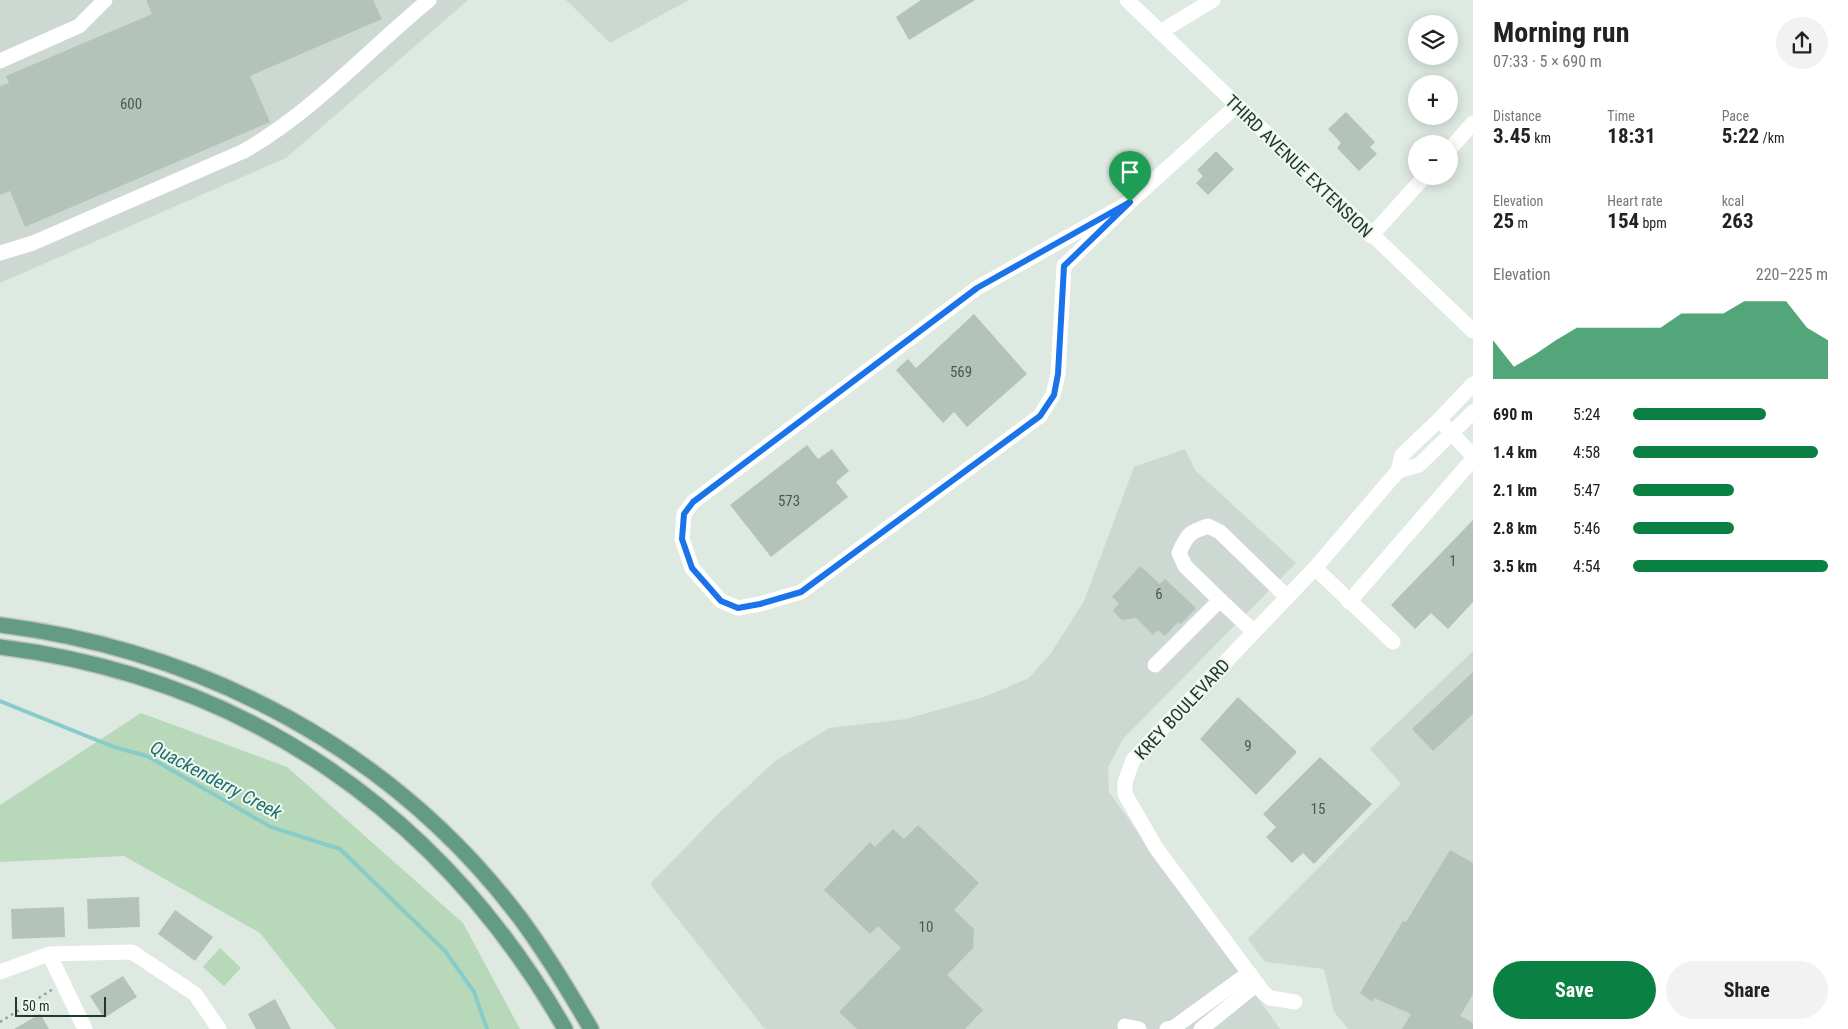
<!DOCTYPE html>
<html lang="en">
<head>
<meta charset="utf-8">
<style>
  :root { --surface:#fff; --page:#f2f2f2; --text:#222; --muted:#767676; --accent:#0b8043 }
  body { margin:0; font-family:"Roboto Condensed",sans-serif; background:var(--page); color:var(--text); height:100vh; display:flex; flex-direction:column; font-size:19px; white-space:nowrap }
  * { box-sizing:border-box; margin:0 }
  p { font-size:16px; color:var(--muted) }
  .icon { flex:none; width:28px; height:28px; fill:none; stroke:currentColor; stroke-width:2; stroke-linecap:round; stroke-linejoin:round }
  .map { position:relative; flex:1; overflow:hidden }
  .details { display:flex; flex-direction:column; background:var(--surface); width:375px }
  .details>* { flex:none }
  .controls { position:absolute; left:1408px; top:15px; display:grid; gap:10px }
  .controls a { display:grid; place-items:center; width:50px; height:50px; border-radius:50%; background:var(--surface); box-shadow:0 2px 12px #0003; font-size:25px }
  .scale { position:absolute; left:15px; bottom:12px; width:91px; box-sizing:border-box; padding-left:5px; border:2px solid #20382d; border-top:0; font-size:14px; line-height:18px; white-space:nowrap; color:#20382d; -webkit-text-stroke:4px #eef6f0; paint-order:stroke }
  .pin { position:absolute; display:grid; place-items:center; width:42px; height:42px; color:#fff; margin:-51px -21px; border-radius:50% 50% 50% 0; rotate:-45deg; box-shadow:0 0 5px #0007 }
  .pin .icon { rotate:45deg }
  .round { display:grid; place-items:center; flex:none; width:52px; height:52px; border-radius:26px; background:var(--page) }
  .head { display:flex; align-items:center; justify-content:space-between; height:85px; padding:0 20px }
  h1 { font-size:28px; font-weight:700; line-height:38px }
  .figures { display:grid; grid-template-columns:repeat(3,1fr); gap:8px; height:85px; padding:5px 20px }
  .figures div { display:grid; align-content:center }
  .figures b { font-size:21px; font-weight:700 }
  .figures small { font-size:14px; font-weight:400 }
  .figures p { font-size:14px }
  .chart { height:140px; padding:10px 20px }
  .chart p { display:flex; justify-content:space-between }
  .chart svg { width:100%; height:90px; margin-top:5px; fill:var(--accent); opacity:.7 }
  .cta { display:flex; gap:10px; margin-top:auto; padding:10px 20px }
  .cta a { flex:1; height:58px; border-radius:30px; background:var(--accent); color:#fff; font-size:20px; font-weight:700; line-height:58px; text-align:center }
  .cta a+a { background:var(--page); color:var(--text) }
  ul { padding:0 20px; list-style:none; font-size:16px }
  li { display:grid; grid-template-columns:80px 60px 1fr; align-items:center; height:38px }
  li i { height:12px; border-radius:6px; background:var(--accent) }
  main { display:flex; flex:1; min-height:0 }
  .map>svg:first-child { display:block }
  .built { fill:#ccd8d1 }
  .green { fill:#b7d9ba }
  .lines { fill:none; stroke-linecap:round; stroke-linejoin:round }
  .stream { stroke:#88ccc9; stroke-width:4 }
  .building { fill:#b4c3ba }
  .major-casing { stroke:#bcc3c0; stroke-width:18 }
  .path { stroke:#80ab95; stroke-width:2.5; stroke-dasharray:2.5 4; stroke-linecap:butt }
  .minor { stroke:#fff; stroke-width:15 }
  .major { stroke:#649c83; stroke-width:15 }
  .route-casing { stroke:#fff; stroke-width:10 }
  .route { stroke:#1a73e8; stroke-width:6 }
  .labels { text-anchor:middle; dominant-baseline:central; stroke-width:4; stroke-linejoin:round; paint-order:stroke }
  .number-label { font-size:15px; fill:#455b50 }
  .street-label { font-size:18px; fill:#20382d; stroke:#eef6f0 }
  .water-label { font-size:19px; font-style:italic; fill:#1e706d; stroke:#eef6f0 }
</style>
</head>
<body>
<main>
<div class="map">
<svg width="1473" height="1029" viewBox="0 0 1473 1029">
  <rect width="100%" height="100%" fill="#dee9e2"/>
  <g class="built">
    <path d="M0,0h468l-182,158 -286,125z"/>
    <path d="M566,0h123l-79,43z"/>
    <path d="M1185,449l10,21 101,93 -173,176 -15,28 1,25 171,237h-515l-115,-145 67,-69 58,-54 54,-33 77,-9 78,-22 45,-19 22,-25 33,-52 50,-134z"/>
    <path d="M1473,651v378h-125l-14,-17 -10,-43 -59,-7 -17,-23 153,-155 -31,-35z"/>
  </g>
  <g class="green">
    <path d="M141,713l146,54 176,156 57,106h-184l-76,-96 -136,-77 -124,6v-57z"/>
    <path d="M220,948l21,20 -17,18 -21,-19z"/>
  </g>
  <g class="lines">
    <path class="stream" d="M0,701l114,46 33,9 124,71 69,22 105,102 29,41 13,37"/>
  </g>
  <g class="building">
    <path d="M146,0h227l9,19 -132,57 20,46 -245,105 -15,-36 -10,4v-109l9,-3 -3,-7 146,-62z"/>
    <path d="M921,0h54l-66,40 -13,-23z"/>
    <path d="M1346,112l29,30 -5,5 7,7 -18,17 -22,-23 4,-5 -13,-14z"/>
    <path d="M1216,151l18,18 -26,26 -12,-12 7,-7 -6,-6z"/>
    <path d="M974,314l53,60 -60,53 -13,-15 -11,11 -47,-53 12,-11 8,9z"/>
    <path d="M807,445l11,14 14,-10 17,22 -13,11 12,15 -77,60 -41,-52z"/>
    <path d="M1473,520v82l-25,27 -17,-16 -16,16 -24,-24z"/>
    <path d="M1140,566l20,18 5,-5 31,29 -15,16 -3,-2 -13,14 -7,-6 -5,5 -17,-17 -14,2 -9,-9 6,-8 -7,-6z"/>
    <path d="M1473,672v42l-40,37 -21,-22z"/>
    <path d="M1238,697l59,55 -41,43 -56,-56z"/>
    <path d="M1320,757l52,47 -58,60 -11,-11 -11,10 -26,-26 10,-10 -13,-13z"/>
    <path d="M918,825l61,58 -25,27 20,19 -1,19 -26,27 36,35 -18,19h-108l-18,-17 62,-64 -23,-22 -8,8 -46,-44 46,-48 5,5 18,-18 11,10z"/>
    <path d="M1450,850l23,13v131l-13,22 13,7v6h-71l9,-15 -37,-16 -2,4 -12,-9 43,-72 3,1z"/>
    <path d="M139,897l1,30 -52,2 -1,-30z"/>
    <path d="M64,907l1,30 -53,2 -1,-30z"/>
    <path d="M175,910l38,27 -18,24 -37,-27z"/>
    <path d="M123,976l14,21 -33,21 -14,-22z"/>
    <path d="M275,999l16,30h-35l-8,-15z"/>
    <path d="M40,1014l9,15h-35z"/>
  </g>
  <g class="lines">
    <defs>
      <g id="major">
        <path d="M0,625c205,26 394,126 520,293 26,35 49,73 71,111"/>
        <path d="M0,647c247,31 442,167 565,382"/>
      </g>
    </defs>
    <use href="#major" class="major-casing"/>
    <path class="path" d="M0,1022l53,-33"/>
    <g class="minor">
      <path d="M1127,0l346,331"/>
      <path d="M1160,32l53,-32"/>
      <path d="M0,61l79,-35 26,-26"/>
      <path d="M1449,150l24,-27"/>
      <path d="M1130,202l-66,64 -6,108 -5,21 -13,21 -239,176 -41,12 -22,4 -17,-7 -29,-33 -10,-29 2,-25 9,-12 284,-214 153,-86 106,-96"/>
      <path d="M1371,236l54,-60"/>
      <path d="M0,253l33,-10 211,-92c70,-40 123,-100 185,-151"/>
      <path d="M1445,426l28,30"/>
      <path d="M1398,471l21,-6 54,-53"/>
      <path d="M1315,568l78,74"/>
      <path d="M1220,600l-35,-34 -6,-13c8,-18 10,-21 29,-27l12,6 67,65"/>
      <path d="M1349,602l124,-143"/>
      <path d="M1155,665l65,-65 34,32"/>
      <path d="M49,954l36,75"/>
      <path d="M0,972l49,-18 83,-2 63,42 24,35"/>
      <path d="M1295,1002l-25,-4 -7,-6 -107,-144 -31,-54v-12l8,-22 23,-25 159,-167 83,-97 4,-16 38,-36 33,-35"/>
      <path d="M1125,1026l14,3"/>
      <path d="M1167,1029l6,-1 76,-55"/>
      <path d="M1201,1029l56,-45"/>
    </g>
    <use href="#major" class="major"/>
  </g>
  <g class="lines">
    <defs>
      <path id="route" d="M1130,202l-66,64 -6,108 -4,21 -14,21 -239,176 -41,12 -22,4 -17,-7 -29,-33 -10,-29 2,-25 9,-12 284,-214z"/>
    </defs>
    <use href="#route" class="route-casing"/>
    <use href="#route" class="route"/>
  </g>
  <g class="labels">
    <g class="number-label">
      <text x="131" y="104">600</text>
      <text x="961" y="372">569</text>
      <text x="789" y="501">573</text>
      <text x="1453" y="561">1</text>
      <text x="1159" y="594">6</text>
      <text x="1248" y="746">9</text>
      <text x="1318" y="809">15</text>
      <text x="926" y="927">10</text>
    </g>
    <g class="street-label">
      <text transform="translate(1299 166) rotate(44)">THIRD AVENUE EXTENSION</text>
      <text transform="translate(1182 709) rotate(-47)">KREY BOULEVARD</text>
    </g>
    <g class="water-label">
      <text transform="translate(216 780) rotate(28)">Quackenderry Creek</text>
    </g>
  </g>
</svg>
<div class="controls">
<a><svg class="icon" aria-label="layers" viewBox="0 0 24 24"><path d="M12 4l9 5-9 5-9-5zM3 14l9 5 9-5"/></svg></a>
<a>+</a>
<a>−</a>
</div>
<div class="scale">50 m</div>
<div class="pin" style="left:1130px;top:202px;background:#1e9e55"><svg class="icon" aria-label="arrive" viewBox="0 0 24 24"><path d="M6 21V4h12l-3 4 3 4H6"/></svg></div>
</div>
<section class="details">
<div class="head"><div><h1>Morning run</h1><p>07:33 · 5 × 690 m</p></div><a class="round"><svg class="icon" aria-label="share" viewBox="0 0 24 24"><path d="M12 15V3M7 8l5-5 5 5M5 13v7h14v-7"/></svg></a></div>
<div class="figures">
<div><p>Distance</p><b>3.45<small> km</small></b></div>
<div><p>Time</p><b>18:31</b></div>
<div><p>Pace</p><b>5:22<small> /km</small></b></div>
</div>
<div class="figures">
<div><p>Elevation</p><b>25<small> m</small></b></div>
<div><p>Heart rate</p><b>154<small> bpm</small></b></div>
<div><p>kcal</p><b>263</b></div>
</div>
<div class="chart"><p><span>Elevation</span>220–225 m</p>
<svg viewBox="0 0 160 44" preserveAspectRatio="none"><path d="M0 44V25L10 38L20 32L30 25L40 19L50 19L60 19L70 19L80 19L90 12L100 12L110 12L120 6L130 6L140 6L150 19L160 25V44z"/></svg>
</div>
<ul>
<li><b>690 m</b>5:24<i style="width:68%"></i></li>
<li><b>1.4 km</b>4:58<i style="width:95%"></i></li>
<li><b>2.1 km</b>5:47<i style="width:52%"></i></li>
<li><b>2.8 km</b>5:46<i style="width:52%"></i></li>
<li><b>3.5 km</b>4:54<i style="width:100%"></i></li>
</ul>
<div class="cta"><a>Save</a><a>Share</a></div>
</section>
</main>
</body>
</html>
